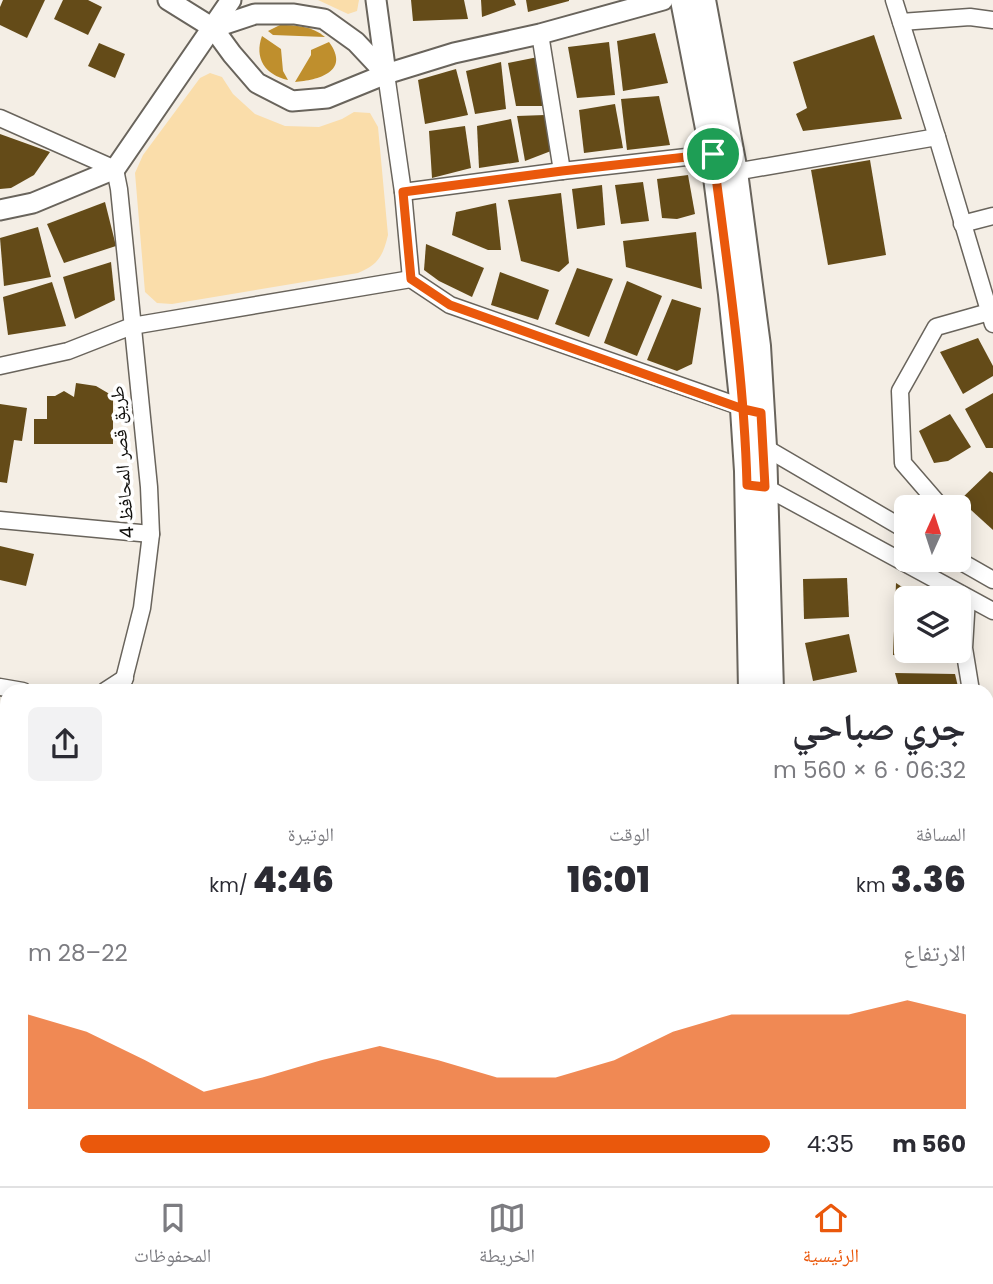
<!DOCTYPE html>
<html lang="ar">
<head>
<meta charset="utf-8">
<style>
  :root { --surface:#fff; --page:#f2f2f3; --text:#2b2b33; --muted:#7c7c81; --line:#e1e1e2; --accent:#ea580c }
  body { margin:0; font-family:Poppins,"Noto Naskh Arabic",sans-serif; background:var(--page); color:var(--text); direction:rtl; height:100vh; display:flex; flex-direction:column; font-size:26px; white-space:nowrap }
  * { box-sizing:border-box; margin:0 }
  p { font-size:23px; color:var(--muted) }
  .icon { flex:none; width:38px; height:38px; fill:none; stroke:currentColor; stroke-width:2; stroke-linecap:round; stroke-linejoin:round }
  .map { position:relative; flex:1; overflow:hidden; direction:ltr }
  .sheet { position:absolute; left:0px; top:684px; width:994px; height:502px; display:flex; flex-direction:column; background:var(--surface); border-radius:21px 21px 0 0; box-shadow:0 4px 18px #0003; direction:rtl }
  .sheet>* { flex:none }
  .needle { width:46px; rotate:3deg }
  .controls { position:absolute; left:894px; top:495px; display:grid; gap:14px }
  .controls a { display:grid; place-items:center; width:77px; height:77px; border-radius:10px; background:var(--surface); box-shadow:0 4px 18px #0003; font-size:35px }
  .pin { position:absolute; display:grid; place-items:center; width:60px; height:60px; color:#fff; margin:-30px; border:4px solid #fff; border-radius:50%; box-shadow:0 2px 7px #0007 }
  .round { display:grid; place-items:center; flex:none; width:74px; height:74px; border-radius:10px; background:var(--page) }
  .overview { display:flex; align-items:center; justify-content:space-between; height:119px; padding:0 28px }
  h1 { font-size:38px; font-weight:800; line-height:52px }
  .metrics { display:grid; grid-template-columns:repeat(3,1fr); gap:10px; height:119px; padding:7px 28px }
  .metrics div { display:grid; align-content:center }
  .metrics b { font-size:35px; font-weight:800 }
  .metrics small { font-size:19px; font-weight:400 }
  .metrics p { font-size:19px }
  .chart { height:196px; padding:14px 28px }
  .chart p { display:flex; justify-content:space-between }
  .chart svg { width:100%; height:126px; margin-top:7px; fill:var(--accent); opacity:.7 }
  ul { padding:0 28px; list-style:none; font-size:23px }
  li { display:grid; grid-template-columns:112px 84px 1fr; align-items:center; height:52px }
  li i { height:18px; border-radius:9px; background:var(--accent) }
  .tab-bar { display:flex; justify-content:space-around; align-items:center; height:98px; border-top:2px solid var(--line); background:var(--surface); font-size:19px; color:var(--muted) }
  .tab-bar a { display:grid; justify-items:center; gap:4px }
  .tab-bar .active { color:var(--accent) }
  .map>svg:first-child { display:block }
  .green { fill:#faddaa }
  .water { fill:#bf8f2d }
  .building { fill:#644b18 }
  .lines { fill:none; stroke-linecap:round; stroke-linejoin:round }
  .minor-casing { stroke:#69645c; stroke-width:19 }
  .tertiary-casing { stroke:#69645c; stroke-width:23 }
  .primary-casing { stroke:#69645c; stroke-width:28 }
  .minor { stroke:#fff; stroke-width:16 }
  .tertiary { stroke:#fff; stroke-width:19 }
  .primary { stroke:#fff; stroke-width:24 }
  .route-casing { stroke:#fff; stroke-width:14 }
  .route { stroke:#ea580c; stroke-width:9 }
  .labels { text-anchor:middle; dominant-baseline:central; stroke-width:7; stroke-linejoin:round; paint-order:stroke }
  .street-label { font-size:19px; fill:#100f0c; stroke:#fff }
</style>
</head>
<body>
<div class="map">
<svg width="993" height="1186" viewBox="0 0 993 1186">
  <rect width="100%" height="100%" fill="#f4eee5"/>
  <g class="green">
    <path d="M318,0h41l-2,11 -9,3z"/>
    <path d="M210,73l12,4 11,17 22,20 30,12 34,1 23,-8 12,-7 16,1 8,14 10,108c-5,21 -10,30 -30,38l-186,31 -15,-1 -12,-11 -10,-119 8,-18 57,-77z"/>
    <rect x="987" y="965" width="6" height="90"/>
  </g>
  <g class="water">
    <path d="M280,25c16,0 32,1 45,12l-52,-2 -5,-4z"/>
    <path d="M262,36l19,13 2,22 5,9c-23,-5 -34,-22 -26,-44z"/>
    <path d="M329,42c22,30 -11,38 -34,40l16,-27v-5z"/>
  </g>
  <g class="building">
    <path d="M3,0h42l-18,38 -27,-13v-18z"/>
    <path d="M63,0h25l14,7 -14,28 -34,-16z"/>
    <path d="M411,0h53l4,19 -55,2z"/>
    <path d="M481,0h33l2,5 -34,12z"/>
    <path d="M526,0h43v1l-41,11z"/>
    <path d="M655,33l13,50 -45,8 -6,-50z"/>
    <path d="M874,35l28,84 -99,12 -7,-17 11,-6 -14,-46z"/>
    <path d="M609,42l6,53 -38,3 -9,-51z"/>
    <path d="M99,43l26,11 -10,24 -27,-12z"/>
    <path d="M538,57l7,49h-29l-8,-43z"/>
    <path d="M501,62l5,47 -31,5 -9,-43z"/>
    <path d="M456,69l12,46 -43,9 -7,-44z"/>
    <path d="M659,96l11,49 -43,5 -6,-51z"/>
    <path d="M615,104l8,44 -39,5 -5,-43z"/>
    <path d="M545,115l6,36 -26,10 -8,-45z"/>
    <path d="M511,119l8,43 -40,6 -2,-42z"/>
    <path d="M465,126l6,42 -39,10 -3,-47z"/>
    <path d="M0,134l50,18 -16,23 -23,13 -11,1z"/>
    <path d="M870,160l16,95 -58,10 -17,-95z"/>
    <path d="M688,175l7,39 -18,5 -15,-1 -5,-39z"/>
    <path d="M643,182l6,39 -28,3 -6,-39z"/>
    <path d="M602,185l3,40 -28,4 -5,-40z"/>
    <path d="M561,193l8,70 -10,9 -38,-11 -13,-61z"/>
    <path d="M105,202l11,44 -52,17 -17,-39z"/>
    <path d="M496,203l5,47h-13l-36,-15 4,-23z"/>
    <path d="M38,227l13,50 -47,9 -4,-48z"/>
    <path d="M696,232l6,57 -76,-22 -3,-26z"/>
    <path d="M426,244l58,24 -12,29 -33,-16 -15,-11z"/>
    <path d="M111,262l4,38 -40,19 -12,-42z"/>
    <path d="M577,268l36,11 -24,58 -34,-13z"/>
    <path d="M500,272l49,18 -11,30 -47,-15z"/>
    <path d="M627,281l35,15 -25,60 -33,-13z"/>
    <path d="M52,282l14,44 -58,9 -5,-38z"/>
    <path d="M672,299l29,9 -9,56 -15,7 -30,-11z"/>
    <path d="M978,338l15,28v10l-30,18 -23,-42z"/>
    <path d="M76,383l20,3 17,10v48h-79v-25h13v-23h8l9,-5 10,6z"/>
    <path d="M993,393v55h-7l-21,-39z"/>
    <path d="M0,404l27,4 -5,33 -8,-1 -7,43 -7,-1z"/>
    <path d="M950,414l21,33 -23,14 -14,2 -15,-32z"/>
    <path d="M990,471l3,2v57l-33,-30z"/>
    <path d="M0,546l34,8 -8,32 -26,-6z"/>
    <path d="M847,578l2,39 -45,2 -1,-40z"/>
    <path d="M896,583l23,15h-13v53h51v10l-64,-6z"/>
    <path d="M849,634l8,38 -44,9 -8,-38z"/>
    <path d="M895,673l60,1 4,17h-59z"/>
    <path d="M987,770l6,10v8l-6,7z"/>
    <path d="M992,869h1v24l-6,-1z"/>
  </g>
  <g class="lines">
    <defs>
      <g id="minor">
        <path d="M894,0l43,137 56,187"/>
        <path d="M901,22l69,-5 23,3"/>
        <path d="M540,34l22,137"/>
        <path d="M386,74l17,118 8,87 39,26 300,105"/>
        <path d="M0,118l115,51 4,20 30,298 2,47 -9,74 -21,83"/>
        <path d="M735,172l202,-35"/>
        <path d="M403,192l159,-21 151,-17"/>
        <path d="M962,224l31,-8"/>
        <path d="M0,366l68,-15 64,-25 279,-47"/>
        <path d="M756,446l8,1 142,83"/>
        <path d="M760,486l5,1 228,124"/>
        <path d="M942,508l-39,-45 -3,-72 36,-64 53,-15"/>
        <path d="M0,520l151,14"/>
        <path d="M958,560l35,20"/>
        <path d="M967,598l-3,50 7,43"/>
        <path d="M0,687l23,4"/>
        <path d="M105,691l20,-13"/>
        <path d="M0,717l7,2"/>
        <path d="M987,722l6,4"/>
        <path d="M987,946h6"/>
      </g>
      <g id="tertiary">
        <path d="M168,0l45,28"/>
        <path d="M376,0l10,74"/>
        <path d="M386,74l-30,-32 -32,-23 -30,-5h-39l-42,14 19,26 25,29 35,18 35,-3 59,-24 68,-21 86,-19 123,-34"/>
        <path d="M0,210l33,-7 82,-34 116,-169"/>
      </g>
      <g id="primary">
        <path d="M683,0l30,154 18,140 12,115 4,62 4,220"/>
        <path d="M703,0l32,172 23,174 6,101 7,244"/>
        <path d="M769,1180v6"/>
        <path d="M791,1180v6"/>
      </g>
    </defs>
    <use href="#minor" class="minor-casing"/>
    <use href="#tertiary" class="tertiary-casing"/>
    <use href="#primary" class="primary-casing"/>
    <use href="#minor" class="minor"/>
    <use href="#tertiary" class="tertiary"/>
    <use href="#primary" class="primary"/>
  </g>
  <g class="lines">
    <defs>
      <path id="route" d="M713,154l-151,17 -159,21 8,87 39,26 293,104 18,4 4,74 -18,-2c-3,-111 -20,-221 -34,-331"/>
    </defs>
    <use href="#route" class="route-casing"/>
    <use href="#route" class="route"/>
  </g>
  <g class="labels">
    <g class="street-label">
      <text transform="translate(122 462) rotate(-94)">طريق قصر المحافظ 4</text>
    </g>
  </g>
</svg>
<div class="controls">
<a><svg class="needle" viewBox="-14 -14 28 28"><path d="M0-13l5 13h-10z" fill="#e53935"/><path d="M0 13l5-13h-10z" fill="#7c7c81"/></svg></a>
<a><svg class="icon" aria-label="layers" viewBox="0 0 24 24"><path d="M12 4l9 5-9 5-9-5zM3 14l9 5 9-5"/></svg></a>
</div>
<div class="pin" style="left:713px;top:154px;background:#1e9e55"><svg class="icon" aria-label="arrive" viewBox="0 0 24 24"><path d="M6 21V4h12l-3 4 3 4H6"/></svg></div>
<section class="sheet">
<div class="overview"><div><h1>جري صباحي</h1><p>06:32 · 6 × 560 m</p></div><a class="round"><svg class="icon" aria-label="share" viewBox="0 0 24 24"><path d="M12 15V3M7 8l5-5 5 5M5 13v7h14v-7"/></svg></a></div>
<div class="metrics">
<div><p>المسافة</p><b>3.36<small> km</small></b></div>
<div><p>الوقت</p><b>16:01</b></div>
<div><p>الوتيرة</p><b>4:46<small> /km</small></b></div>
</div>
<div class="chart"><p><span>الارتفاع</span>22–28 m</p>
<svg viewBox="0 0 160 44" preserveAspectRatio="none"><path d="M0 44V11L10 17L20 27L30 38L40 33L50 27L60 22L70 27L80 33L90 33L100 27L110 17L120 11L130 11L140 11L150 6L160 11V44z"/></svg>
</div>
<ul>
<li><b>560 m</b>4:35<i style="width:93%"></i></li>
</ul>
</section>
</div>
<nav class="tab-bar">
<a class="active"><svg class="icon" aria-label="home" viewBox="0 0 24 24"><path d="M3 11l9-7 9 7M6 9v11h12V9"/></svg>الرئيسية</a>
<a><svg class="icon" aria-label="map" viewBox="0 0 24 24"><path d="M3 6l6-2 6 2 6-2v14l-6 2-6-2-6 2zM9 4v14M15 6v14"/></svg>الخريطة</a>
<a><svg class="icon" aria-label="saved" viewBox="0 0 24 24"><path d="M7 4h10v16l-5-4-5 4z"/></svg>المحفوظات</a>
</nav>
</body>
</html>
